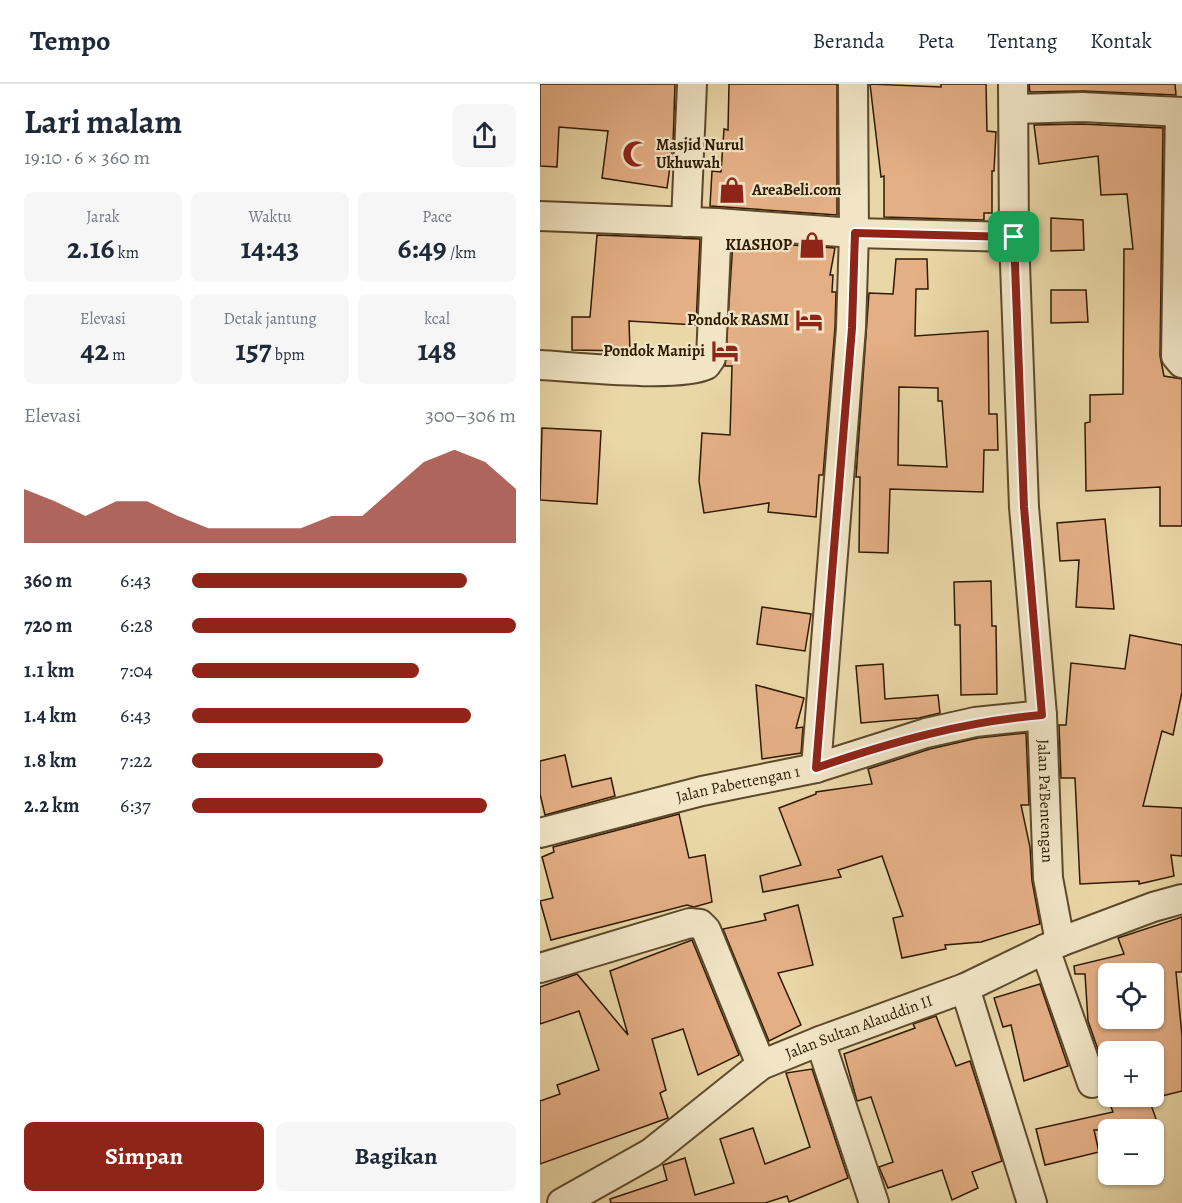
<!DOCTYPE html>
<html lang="id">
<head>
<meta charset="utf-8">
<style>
  :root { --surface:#fff; --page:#f6f6f7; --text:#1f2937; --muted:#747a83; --line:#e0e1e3; --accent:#8f2418 }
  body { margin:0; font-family:Alegreya,serif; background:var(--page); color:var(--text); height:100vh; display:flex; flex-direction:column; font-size:22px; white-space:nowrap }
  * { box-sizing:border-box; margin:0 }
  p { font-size:20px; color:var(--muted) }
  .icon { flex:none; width:33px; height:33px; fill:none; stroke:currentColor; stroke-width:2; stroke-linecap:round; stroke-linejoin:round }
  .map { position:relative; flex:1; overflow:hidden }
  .details { display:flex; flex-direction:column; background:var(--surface); width:540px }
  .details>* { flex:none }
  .fabs { position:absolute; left:558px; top:879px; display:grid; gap:12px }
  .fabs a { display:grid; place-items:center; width:66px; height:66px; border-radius:9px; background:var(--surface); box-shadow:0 2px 4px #0004; font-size:30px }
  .pin { position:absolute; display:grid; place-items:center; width:51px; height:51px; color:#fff; margin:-26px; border-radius:12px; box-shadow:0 3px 9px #0006 }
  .round { display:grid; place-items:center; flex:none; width:63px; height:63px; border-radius:9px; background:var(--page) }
  .head { display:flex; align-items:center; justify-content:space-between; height:102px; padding:0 24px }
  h1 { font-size:33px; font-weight:700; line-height:45px }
  .stats { display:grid; grid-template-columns:repeat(3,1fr); gap:9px; height:102px; padding:6px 24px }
  .stats div { display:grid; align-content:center; border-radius:9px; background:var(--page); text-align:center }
  .stats b { font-size:30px; font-weight:700 }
  .stats small { font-size:16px; font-weight:400 }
  .stats p { font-size:16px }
  .chart { height:168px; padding:12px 24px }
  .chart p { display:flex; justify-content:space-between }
  .chart svg { width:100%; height:108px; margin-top:6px; fill:var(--accent); opacity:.7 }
  .primary-button { display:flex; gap:12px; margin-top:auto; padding:12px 24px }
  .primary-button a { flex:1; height:69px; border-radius:9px; background:var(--accent); color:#fff; font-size:24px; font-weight:700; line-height:69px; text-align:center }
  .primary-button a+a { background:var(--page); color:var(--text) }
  ul { padding:0 24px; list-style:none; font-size:20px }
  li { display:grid; grid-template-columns:96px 72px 1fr; align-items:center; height:45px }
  li i { height:15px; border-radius:8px; background:var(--accent) }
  header { display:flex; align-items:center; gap:36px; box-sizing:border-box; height:84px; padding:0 30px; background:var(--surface); border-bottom:2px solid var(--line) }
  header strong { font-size:28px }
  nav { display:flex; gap:33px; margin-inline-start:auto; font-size:21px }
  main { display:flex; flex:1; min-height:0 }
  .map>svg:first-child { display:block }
  .building { fill:#e5af86; stroke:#2e1a00; stroke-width:1.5; fill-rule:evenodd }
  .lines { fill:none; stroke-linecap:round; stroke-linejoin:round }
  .minor-casing { stroke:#5d492a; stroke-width:32 }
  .minor { stroke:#f1e5c6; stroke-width:28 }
  .route-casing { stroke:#fff; stroke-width:12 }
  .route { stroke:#8f2418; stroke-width:8 }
  .labels { text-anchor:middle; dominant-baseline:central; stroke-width:4.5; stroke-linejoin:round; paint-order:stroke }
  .poi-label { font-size:16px; font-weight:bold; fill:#2e1a00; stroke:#f1e5c6; text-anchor:end }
  .street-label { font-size:16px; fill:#2e1a00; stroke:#f1e5c6 }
</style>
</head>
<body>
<header>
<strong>Tempo</strong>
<nav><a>Beranda</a><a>Peta</a><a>Tentang</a><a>Kontak</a></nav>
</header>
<main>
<section class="details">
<div class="head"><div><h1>Lari malam</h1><p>19:10 · 6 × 360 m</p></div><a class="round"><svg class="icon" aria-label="share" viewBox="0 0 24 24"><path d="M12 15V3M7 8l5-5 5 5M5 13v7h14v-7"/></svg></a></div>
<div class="stats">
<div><p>Jarak</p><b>2.16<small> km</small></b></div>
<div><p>Waktu</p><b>14:43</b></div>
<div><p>Pace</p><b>6:49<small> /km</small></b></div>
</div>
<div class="stats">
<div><p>Elevasi</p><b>42<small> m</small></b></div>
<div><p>Detak jantung</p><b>157<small> bpm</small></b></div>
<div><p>kcal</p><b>148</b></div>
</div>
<div class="chart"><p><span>Elevasi</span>300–306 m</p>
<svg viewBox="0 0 160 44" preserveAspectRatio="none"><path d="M0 44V22L10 27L20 33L30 27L40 27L50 33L60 38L70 38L80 38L90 38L100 33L110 33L120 22L130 11L140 6L150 11L160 22V44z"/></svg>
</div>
<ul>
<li><b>360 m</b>6:43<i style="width:85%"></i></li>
<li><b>720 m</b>6:28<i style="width:100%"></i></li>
<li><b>1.1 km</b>7:04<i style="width:70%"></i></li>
<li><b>1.4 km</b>6:43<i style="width:86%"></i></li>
<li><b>1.8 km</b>7:22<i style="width:59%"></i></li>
<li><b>2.2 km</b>6:37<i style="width:91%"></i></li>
</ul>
<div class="primary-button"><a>Simpan</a><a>Bagikan</a></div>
</section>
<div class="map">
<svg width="642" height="1119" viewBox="0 0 642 1119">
  <rect width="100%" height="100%" fill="#ead7a8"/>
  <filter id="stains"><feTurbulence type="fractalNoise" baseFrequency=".00333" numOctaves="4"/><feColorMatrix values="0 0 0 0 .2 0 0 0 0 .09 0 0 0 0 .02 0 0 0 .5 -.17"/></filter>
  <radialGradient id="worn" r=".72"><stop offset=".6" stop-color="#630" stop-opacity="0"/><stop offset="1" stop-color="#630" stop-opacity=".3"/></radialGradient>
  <g class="building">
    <path d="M0,0h135l-2,61 -6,43 -65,-10 6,-47 -49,-4 -2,40 -17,-1z"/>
    <path d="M189,0h108v131l-127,-9 2,-35 9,1 3,-43 4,1z"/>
    <path d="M330,0l71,3v-3h45l1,47 9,1 -2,39h-2v42h-8v7l-100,-3v-41l-3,1z"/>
    <path d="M489,0h146l1,11 -93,-4 -53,1z"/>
    <path d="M542,40l81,4 -3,228 4,20 18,3v147h-22v-39l-74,4 -1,-68 5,-1v-27l33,-1 1,-145h9l-6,-55 -26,1 -3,-39 -59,8 -5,-39z"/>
    <path d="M511,134l32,2 1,30 -33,1z"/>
    <path d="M57,151l103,4 -4,86 -67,-4 1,30 -58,-1v-33h18z"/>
    <path d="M193,157l102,7 -5,27h3l-1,17h4l-1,35 -12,148h-4l-3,42 -48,-5 1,-9 -65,10 -5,-32 3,-48 28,2 2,-69h-7z"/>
    <path d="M356,175h31l1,30h-12l-1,47 73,-5 1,83h8l1,36h-14l-1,42 -93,-3 -2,64 -29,-1 1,-75h-4l13,-184 24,1zM359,303l39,1v13h4l5,66 -49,-2z"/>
    <path d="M511,206h35l2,32 -37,1z"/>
    <path d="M2,344l59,3 -4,73 -57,-4z"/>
    <path d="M565,435l9,90 -38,-2 3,-47 -19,1 -3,-38z"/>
    <path d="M451,497l1,45h4l1,68 -36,1 -1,-70h-5l-1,-43z"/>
    <path d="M222,523l49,7 -6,37 -48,-7z"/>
    <path d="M590,551l52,10v47l-9,43 -11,-4 -19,75 39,2v48l-11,-1 3,21 -35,8v-3l-59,3 -5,-106h-14l-2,-53h7l5,-62 54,6z"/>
    <path d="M343,580l2,35 53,-4 2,18 -21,5 -58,5 -5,-57z"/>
    <path d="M216,601l48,13 -8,30 7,-1 -2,26 -39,6z"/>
    <path d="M486,649l3,72h-8l9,42 2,34 8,43 -59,18 -36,3 1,4 -44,9 -9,-40 10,-2 -21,-60 -44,14 3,7 -78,15 -3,-16 41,-11 -22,-57 37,-14v-2l56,-8 -4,-15 62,-20 48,-11z"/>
    <path d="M25,671l7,32 39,-9 4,18 -70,19 -5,-21v-33z"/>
    <path d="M139,730l10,44 16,-3 7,47 -18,5 -7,-2 -136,35 -11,-39 13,-3 -11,-41 12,-5 -1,-5z"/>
    <path d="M258,821l15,60 -35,8 23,52 -32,16 -46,-112 43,-9 -2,-6z"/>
    <path d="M642,833v55h-6l6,64v55l-24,6 -5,-53 -25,8h-20v44h-1l1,-18 -20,-57 -3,-47h-10l-1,-8 50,-12 -6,-16zM568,890h46v44h-46z"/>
    <path d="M152,856l47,115 -41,20 -15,-46 -31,10 14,51 -6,3 8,25 -128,46v-63l20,-7 -3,-9 42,-15 -20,-59 -39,13v-37l37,-13 51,61 -18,-64z"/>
    <path d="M500,900l28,82 -44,15 -13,-56 -8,2 -9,-29z"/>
    <path d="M396,932l20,50 14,-5 32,100 -30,11 6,16 -26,12 -10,-30 -54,18 -9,-21 14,-5 -22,-65 -14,4 -13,-47 71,-26 -2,-4z"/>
    <path d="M272,985l36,109 -59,24 -2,-6 -22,7h-154l-1,-4 57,-19 -4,-15 22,-7 10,37 39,-12 -14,-44 33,-11 12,36 45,-17 -24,-74z"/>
    <path d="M567,1012h41l8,23 -27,11h-35l5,22 -54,13 -9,-36 77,-17z"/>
  </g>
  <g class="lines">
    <defs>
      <g id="minor">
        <path id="s1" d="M473,0l1,153 10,270 18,208 6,163 12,64"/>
        <path d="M474,25l68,-2 100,5"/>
        <path d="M640,28l-4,244 6,7"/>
        <path d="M0,132l177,7 137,10 160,4"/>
        <path d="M146,138l6,-138"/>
        <path d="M0,281c35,2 139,13 166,0l5,-7 6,-135"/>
        <path d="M276,684l35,-440 3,-95 -1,-149"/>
        <path id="s2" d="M0,749l162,-42 114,-23 110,-35 49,-11 67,-7"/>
        <path d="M505,865l47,134"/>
        <path d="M0,884l150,-45 10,1 6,6 55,135"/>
        <path d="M425,904l67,215"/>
        <path d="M280,957l54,162"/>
        <path id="s3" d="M22,1119l89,-50 110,-88 59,-24 145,-53 95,-46 93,-35 29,-8"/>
      </g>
    </defs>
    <use href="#minor" class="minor-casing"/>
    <use href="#minor" class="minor"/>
  </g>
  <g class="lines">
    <defs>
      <path id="route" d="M315,149l159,4 10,270 18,208c-79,7 -151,27 -226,53l36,-440z"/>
    </defs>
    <use href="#route" class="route-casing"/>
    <use href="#route" class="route"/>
  </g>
  <defs>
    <symbol id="mosque-bare" viewBox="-9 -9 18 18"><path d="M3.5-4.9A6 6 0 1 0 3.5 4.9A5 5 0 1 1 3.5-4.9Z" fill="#8f2418" stroke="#f1e5c6" stroke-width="2.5" paint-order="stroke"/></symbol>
    <symbol id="shop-bare" viewBox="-9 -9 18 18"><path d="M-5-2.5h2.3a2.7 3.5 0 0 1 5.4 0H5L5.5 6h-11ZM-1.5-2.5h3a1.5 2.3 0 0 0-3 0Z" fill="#8f2418" stroke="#f1e5c6" stroke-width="2.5" paint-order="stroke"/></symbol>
    <symbol id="hotel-bare" viewBox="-9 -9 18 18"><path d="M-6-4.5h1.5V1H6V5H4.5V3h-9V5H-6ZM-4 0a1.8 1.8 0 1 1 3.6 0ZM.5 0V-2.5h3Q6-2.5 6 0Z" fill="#8f2418" stroke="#f1e5c6" stroke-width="2.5" paint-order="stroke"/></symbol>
  </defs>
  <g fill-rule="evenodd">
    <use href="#mosque-bare" x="77" y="51" width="38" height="38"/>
    <use href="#shop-bare" x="173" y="87" width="38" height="38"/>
    <use href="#shop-bare" x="253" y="142" width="38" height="38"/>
    <use href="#hotel-bare" x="250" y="217" width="38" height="38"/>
    <use href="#hotel-bare" x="166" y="248" width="38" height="38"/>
  </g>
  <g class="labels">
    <g class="poi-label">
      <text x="116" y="61" text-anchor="start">Masjid Nurul<tspan x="116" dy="18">Ukhuwah</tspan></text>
      <text x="212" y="106" text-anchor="start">AreaBeli.com</text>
      <text x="252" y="161">KIASHOP</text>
      <text x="249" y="236">Pondok RASMI</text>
      <text x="165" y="267">Pondok Manipi</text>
    </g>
    <g class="street-label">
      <text stroke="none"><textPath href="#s2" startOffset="204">Jalan Pabettengan 1</textPath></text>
      <text stroke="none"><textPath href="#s1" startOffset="718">Jalan Pa'Bentengan</textPath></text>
      <text stroke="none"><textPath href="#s3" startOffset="348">Jalan Sultan Alauddin II</textPath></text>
    </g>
  </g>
  <rect width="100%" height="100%" filter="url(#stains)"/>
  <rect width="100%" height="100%" fill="url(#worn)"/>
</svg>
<div class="fabs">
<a><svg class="icon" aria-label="locate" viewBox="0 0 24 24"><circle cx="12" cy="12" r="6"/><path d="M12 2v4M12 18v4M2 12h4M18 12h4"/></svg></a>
<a>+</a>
<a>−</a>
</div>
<div class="pin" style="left:474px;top:153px;background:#1e9e55"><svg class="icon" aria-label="arrive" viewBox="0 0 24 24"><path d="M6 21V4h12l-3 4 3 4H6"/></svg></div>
</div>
</main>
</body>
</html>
